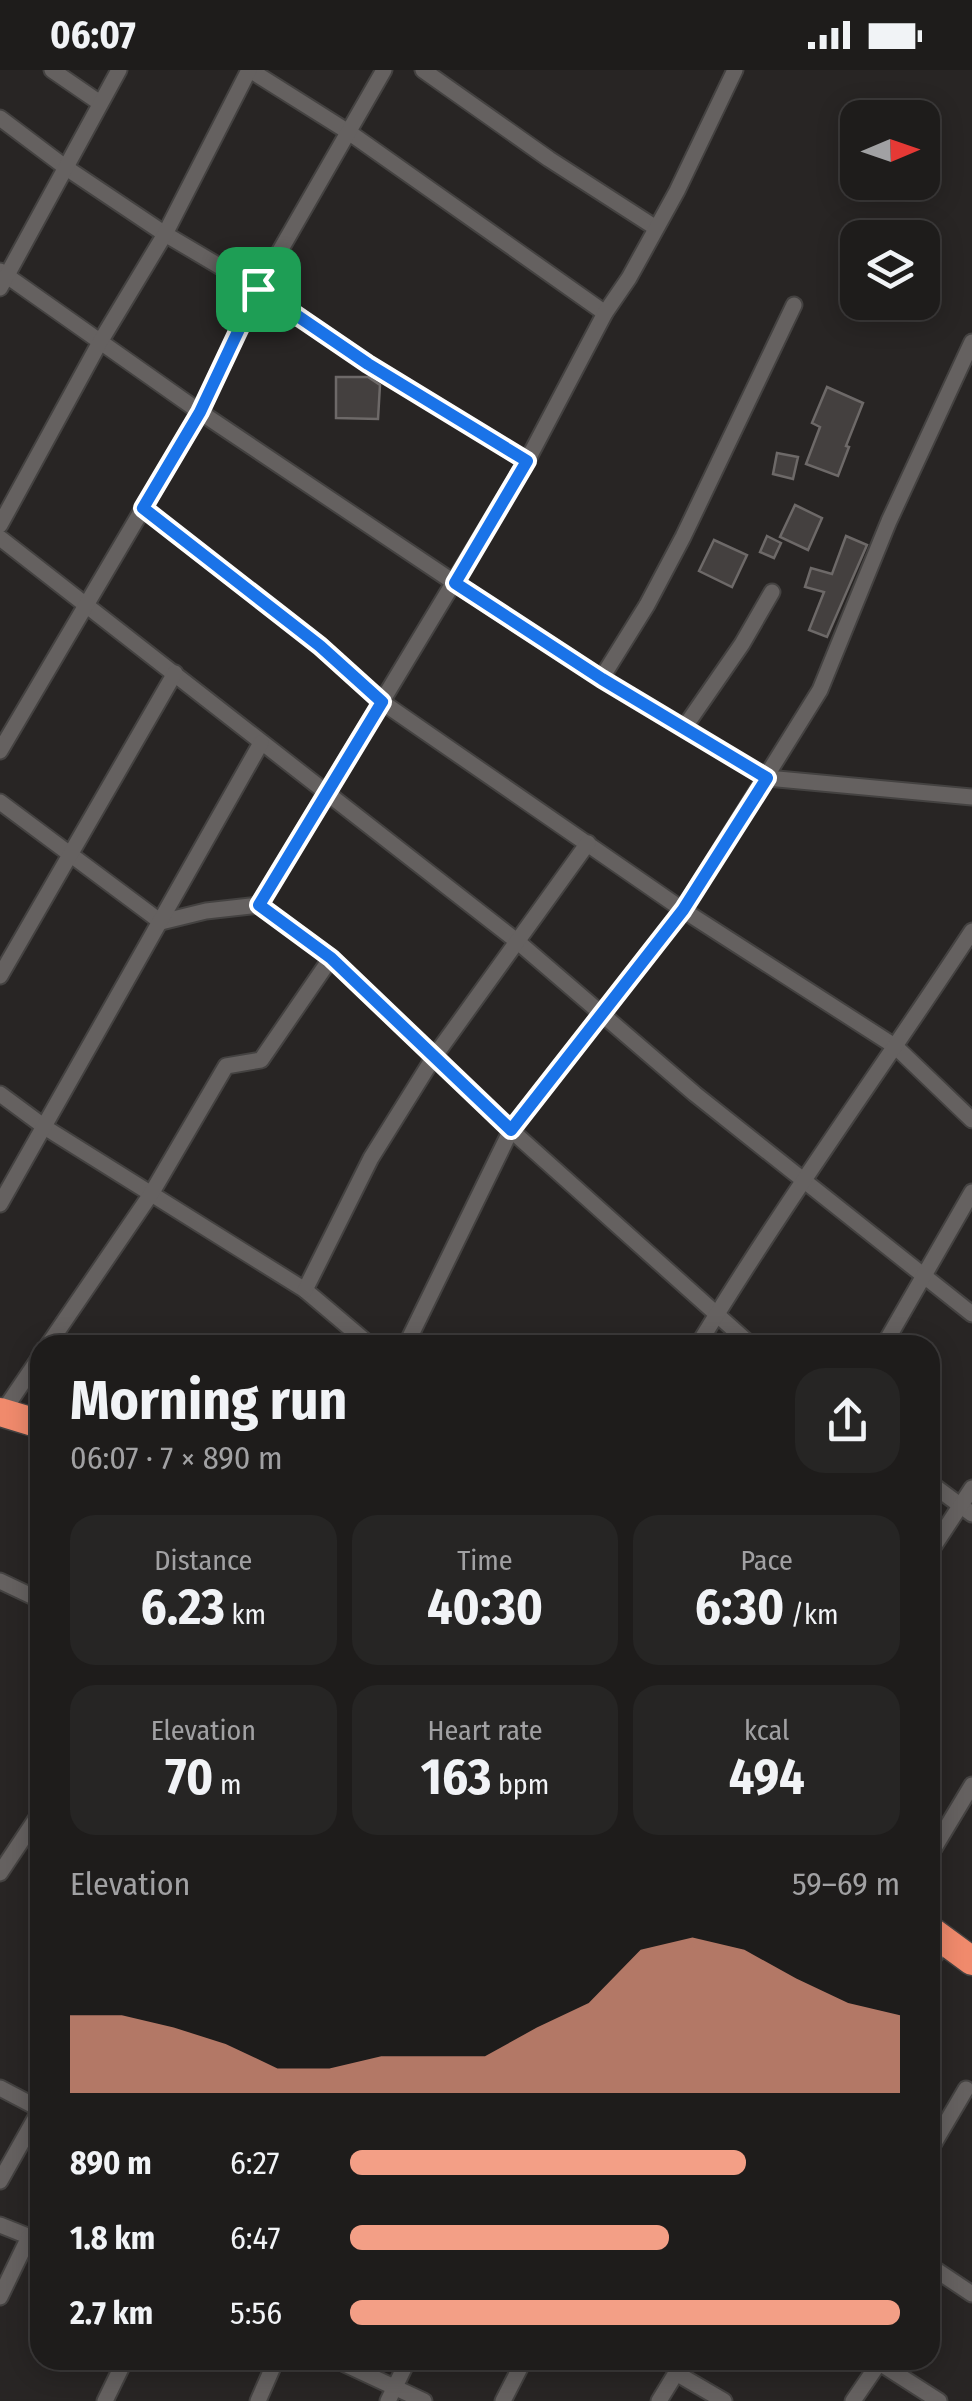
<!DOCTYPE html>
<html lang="en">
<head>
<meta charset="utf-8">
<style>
  :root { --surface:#1e1c1b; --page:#262524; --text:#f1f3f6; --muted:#a1a1a3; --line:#3c3a3a; --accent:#f39f86 }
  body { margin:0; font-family:"Fira Sans Condensed",sans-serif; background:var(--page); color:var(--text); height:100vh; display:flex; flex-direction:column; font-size:38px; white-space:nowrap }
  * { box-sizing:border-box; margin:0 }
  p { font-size:32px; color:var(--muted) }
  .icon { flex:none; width:55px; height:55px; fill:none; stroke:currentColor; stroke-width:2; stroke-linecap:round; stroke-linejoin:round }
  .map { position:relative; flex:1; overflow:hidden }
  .details { position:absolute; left:30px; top:1265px; width:910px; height:1035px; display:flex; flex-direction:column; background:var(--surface); border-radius:30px; box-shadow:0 5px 25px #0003,0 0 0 2px var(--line) }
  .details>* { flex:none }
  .needle { width:65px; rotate:88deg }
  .fabs { position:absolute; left:840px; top:30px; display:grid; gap:20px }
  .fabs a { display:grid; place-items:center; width:100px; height:100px; border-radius:20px; background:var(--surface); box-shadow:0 5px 25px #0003,0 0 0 2px var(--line); font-size:50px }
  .pin { position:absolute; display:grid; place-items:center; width:85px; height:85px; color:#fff; margin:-42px; border-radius:20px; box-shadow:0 5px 15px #0006 }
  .round { display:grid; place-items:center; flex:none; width:105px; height:105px; border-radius:30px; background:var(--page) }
  .head { display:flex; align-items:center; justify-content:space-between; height:170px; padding:0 40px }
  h1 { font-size:55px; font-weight:700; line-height:75px }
  .metrics { display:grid; grid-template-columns:repeat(3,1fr); gap:15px; height:170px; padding:10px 40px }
  .metrics div { display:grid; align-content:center; border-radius:25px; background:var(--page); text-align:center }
  .metrics b { font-size:50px; font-weight:700 }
  .metrics small { font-size:28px; font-weight:400 }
  .metrics p { font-size:28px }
  .chart { height:280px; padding:20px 40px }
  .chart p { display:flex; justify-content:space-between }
  .chart svg { width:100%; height:180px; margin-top:10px; fill:var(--accent); opacity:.7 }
  ul { padding:0 40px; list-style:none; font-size:32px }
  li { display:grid; grid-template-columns:160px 120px 1fr; align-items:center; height:75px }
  li i { height:25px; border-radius:12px; background:var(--accent) }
  .status { display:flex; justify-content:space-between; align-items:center; height:70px; padding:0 50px; background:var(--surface); direction:ltr }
  .status svg { height:28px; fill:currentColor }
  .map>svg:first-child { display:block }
  .building { fill:#44403f; stroke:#6d6968; stroke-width:2.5 }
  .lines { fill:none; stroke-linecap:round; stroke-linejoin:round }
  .street-casing { stroke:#444241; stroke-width:19 }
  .highway-casing { stroke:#444241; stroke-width:31 }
  .street { stroke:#656160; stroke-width:15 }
  .highway { stroke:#f08a6c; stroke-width:28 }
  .route-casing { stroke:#fff; stroke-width:20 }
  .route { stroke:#1a73e8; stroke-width:12 }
</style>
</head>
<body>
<div class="status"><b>06:07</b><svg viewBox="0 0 49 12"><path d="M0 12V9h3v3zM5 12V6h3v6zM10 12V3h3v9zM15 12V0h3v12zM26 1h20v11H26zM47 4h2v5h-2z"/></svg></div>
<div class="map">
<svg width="972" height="2331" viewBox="0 0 972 2331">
  <rect width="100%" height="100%" fill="#282524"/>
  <g class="building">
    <path d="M336,307h32l12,8 -2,34 -42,-1z"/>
    <path d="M827,317l36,16 -17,43 3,1 -11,29 -32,-12 14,-37 -8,-4z"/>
    <path d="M777,383l21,4 -5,22 -20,-5z"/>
    <path d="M795,435l27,13 -14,32 -28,-13z"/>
    <path d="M767,466l14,7 -7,15 -14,-6z"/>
    <path d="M846,466l21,9 -40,92 -18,-7 15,-38 -19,-5 6,-19 21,6z"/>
    <path d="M714,470l33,15 -15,32 -33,-16z"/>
  </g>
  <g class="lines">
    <defs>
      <g id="street">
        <path d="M52,0l48,33"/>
        <path d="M250,0l100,63 255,180"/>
        <path d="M423,0l126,89 107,69"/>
        <path d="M0,48l65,49 100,67 93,55 110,75 159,97"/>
        <path d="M0,201l200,141 255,171 146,96 166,99 205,19"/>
        <path d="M0,218l119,-218"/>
        <path d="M143,438l177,139 62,55 301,208 213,137 76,73"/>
        <path d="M0,455l100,-183 65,-108 84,-164"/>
        <path d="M0,468l518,404 177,152 277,220"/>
        <path d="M601,609l46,-74 36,-68 111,-232"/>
        <path d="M684,658l58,-84 30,-52"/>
        <path d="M0,681l200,-339 58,-123 126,-219"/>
        <path d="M0,732l161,120 45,-11 53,-6 268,-444 78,-148 24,-35 48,-87 58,-121"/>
        <path d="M259,835l72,53 180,172 240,215"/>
        <path d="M0,906l175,-303"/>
        <path d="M0,1024l46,34 259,162 65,55"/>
        <path d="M0,1134l261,-461"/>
        <path d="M305,1220l66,-132 63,-101 154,-214"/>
        <path d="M48,1275l103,-151 75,-128 35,-6 70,-102"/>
        <path d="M406,1275l105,-215 172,-220 137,-220 69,-169 83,-179"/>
        <path d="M698,1275c86,-142 183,-275 274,-414"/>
        <path d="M884,1275l88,-153"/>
        <path d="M2,1343l38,-56"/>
        <path d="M930,1413l42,31"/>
        <path d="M930,1482l42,-64"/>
        <path d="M0,1511l40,19"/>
        <path d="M930,1785l42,-70"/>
        <path d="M0,1803l40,-60"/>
        <path d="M930,1891l17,-19"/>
        <path d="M0,2018l40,21"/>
        <path d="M930,2080l36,-61"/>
        <path d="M0,2111l40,-71"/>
        <path d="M0,2155l40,16"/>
        <path d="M930,2196l42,28"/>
        <path d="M0,2227l29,-60"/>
        <path d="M336,2290l88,41"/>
        <path d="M875,2290l64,41"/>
        <path d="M676,2303l48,28"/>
        <path d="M105,2331l20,-41"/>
        <path d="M258,2331l18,-41"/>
        <path d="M388,2331l20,-41"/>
        <path d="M503,2331l21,-41"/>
        <path d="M659,2331l25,-41"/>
        <path d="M853,2331l26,-38"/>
      </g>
      <g id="highway">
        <path d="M0,1342l40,12"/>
        <path d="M930,1860l42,31"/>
      </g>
    </defs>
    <use href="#street" class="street-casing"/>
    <use href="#highway" class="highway-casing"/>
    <use href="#street" class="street"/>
    <use href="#highway" class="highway"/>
  </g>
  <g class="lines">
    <defs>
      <path id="route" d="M258,219l110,75 159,97 -72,122 147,96 165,99 -84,132 -172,220 -180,-172 -72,-53 123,-203 -62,-56 -177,-138 57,-96z"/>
    </defs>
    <use href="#route" class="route-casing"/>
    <use href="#route" class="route"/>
  </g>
</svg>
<div class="fabs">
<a><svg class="needle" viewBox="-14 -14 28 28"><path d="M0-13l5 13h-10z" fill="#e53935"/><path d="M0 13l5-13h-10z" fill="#a1a1a3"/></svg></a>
<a><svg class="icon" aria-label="layers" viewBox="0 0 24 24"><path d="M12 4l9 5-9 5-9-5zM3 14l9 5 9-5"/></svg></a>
</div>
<div class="pin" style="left:258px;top:219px;background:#1e9e55"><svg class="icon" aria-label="arrive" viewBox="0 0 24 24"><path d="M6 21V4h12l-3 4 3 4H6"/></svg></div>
<section class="details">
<div class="head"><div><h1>Morning run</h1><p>06:07 · 7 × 890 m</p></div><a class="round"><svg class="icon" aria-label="share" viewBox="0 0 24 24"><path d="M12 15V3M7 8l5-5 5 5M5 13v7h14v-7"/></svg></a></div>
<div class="metrics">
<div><p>Distance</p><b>6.23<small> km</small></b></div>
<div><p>Time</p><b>40:30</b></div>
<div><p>Pace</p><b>6:30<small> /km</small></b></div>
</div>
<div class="metrics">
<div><p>Elevation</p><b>70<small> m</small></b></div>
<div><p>Heart rate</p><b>163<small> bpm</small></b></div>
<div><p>kcal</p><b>494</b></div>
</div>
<div class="chart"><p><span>Elevation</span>59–69 m</p>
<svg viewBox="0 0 160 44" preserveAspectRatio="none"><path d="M0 44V25L10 25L20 28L30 32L40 38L50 38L60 35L70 35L80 35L90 28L100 22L110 9L120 6L130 9L140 16L150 22L160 25V44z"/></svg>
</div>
<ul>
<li><b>890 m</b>6:27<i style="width:72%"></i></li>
<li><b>1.8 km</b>6:47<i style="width:58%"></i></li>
<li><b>2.7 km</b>5:56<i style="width:100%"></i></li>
</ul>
</section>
</div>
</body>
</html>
